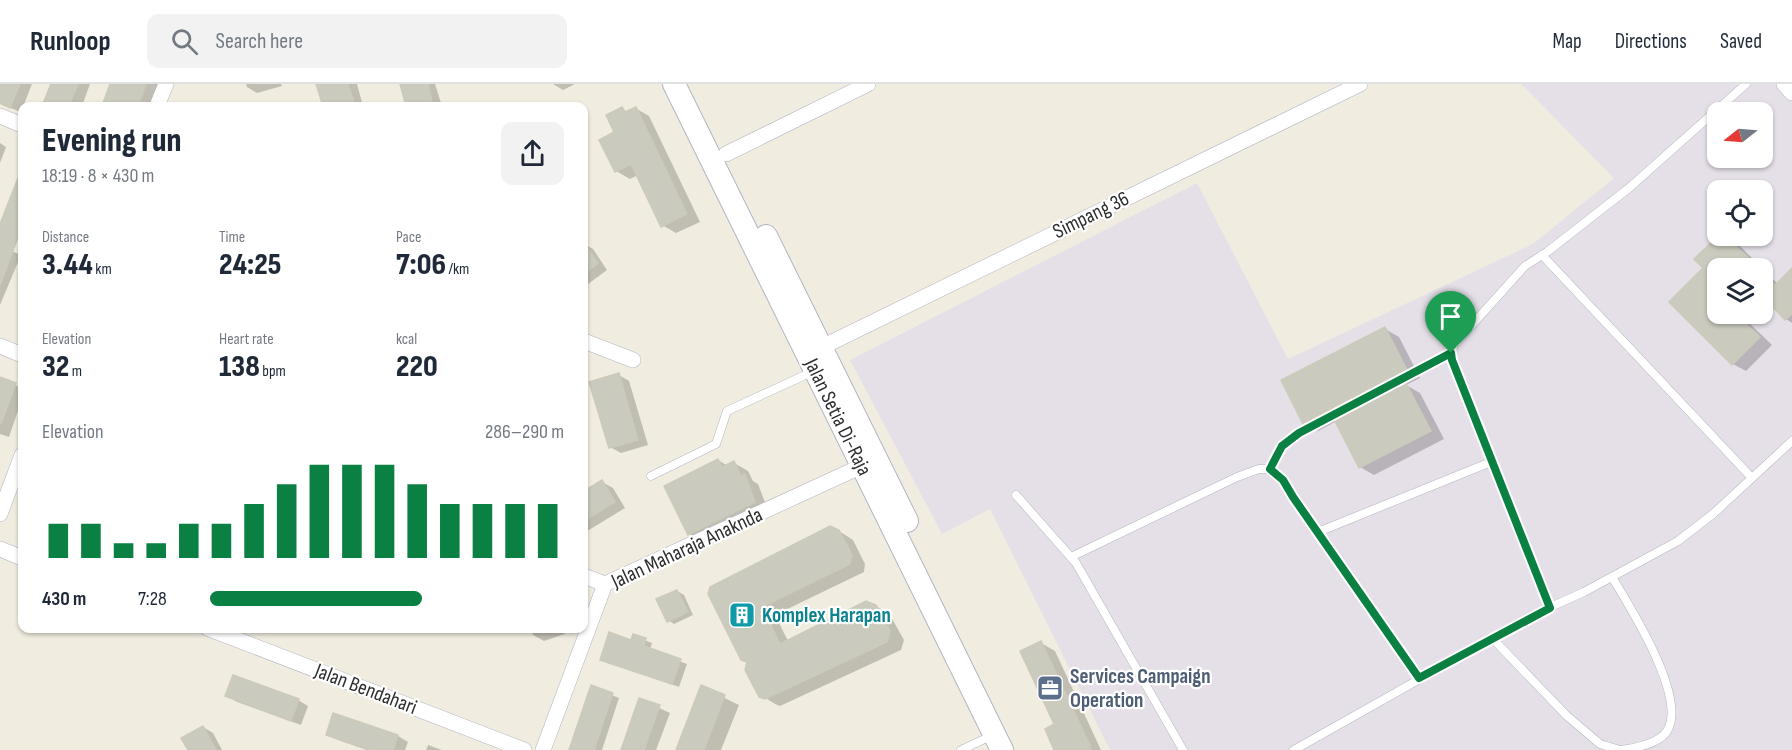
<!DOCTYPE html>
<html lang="en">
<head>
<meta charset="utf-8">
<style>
  :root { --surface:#fff; --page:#f2f2f3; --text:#1f2937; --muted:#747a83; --line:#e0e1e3; --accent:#0b8043 }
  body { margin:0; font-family:"Sofia Sans Condensed",sans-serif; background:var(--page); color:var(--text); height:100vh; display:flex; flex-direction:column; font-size:22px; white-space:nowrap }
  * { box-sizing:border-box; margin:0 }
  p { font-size:20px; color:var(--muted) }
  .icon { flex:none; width:33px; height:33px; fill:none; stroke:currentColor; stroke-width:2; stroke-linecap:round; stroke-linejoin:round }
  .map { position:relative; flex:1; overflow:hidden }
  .drawer { position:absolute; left:18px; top:18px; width:570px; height:531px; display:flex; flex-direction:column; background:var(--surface); border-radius:12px; box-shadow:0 2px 4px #0004 }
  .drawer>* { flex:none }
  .needle { width:39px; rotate:253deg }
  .fabs { position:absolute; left:1707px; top:18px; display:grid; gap:12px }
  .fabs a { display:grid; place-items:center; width:66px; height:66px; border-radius:12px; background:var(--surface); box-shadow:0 2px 4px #0004; font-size:30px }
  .pin { position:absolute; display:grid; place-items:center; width:51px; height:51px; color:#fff; margin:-62px -26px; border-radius:50% 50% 50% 0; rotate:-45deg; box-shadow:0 0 6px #0007 }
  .pin .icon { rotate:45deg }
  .round { display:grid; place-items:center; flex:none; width:63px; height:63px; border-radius:12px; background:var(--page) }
  .summary { display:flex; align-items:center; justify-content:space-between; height:102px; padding:0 24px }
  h1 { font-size:33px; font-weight:800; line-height:45px }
  .figures { display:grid; grid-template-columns:repeat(3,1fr); gap:9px; height:102px; padding:6px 24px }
  .figures div { display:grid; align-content:center }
  .figures b { font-size:30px; font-weight:800 }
  .figures small { font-size:16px; font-weight:400 }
  .figures p { font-size:16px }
  .chart { height:168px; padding:12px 24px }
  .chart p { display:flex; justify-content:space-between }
  .chart svg { width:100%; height:108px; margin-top:6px; stroke:var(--accent); stroke-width:6 }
  ul { padding:0 24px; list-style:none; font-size:20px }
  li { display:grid; grid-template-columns:96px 72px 1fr; align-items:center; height:45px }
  li i { height:15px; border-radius:8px; background:var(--accent) }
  header { display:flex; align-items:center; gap:36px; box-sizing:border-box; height:84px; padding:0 30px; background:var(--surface); border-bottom:2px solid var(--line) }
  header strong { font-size:28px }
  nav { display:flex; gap:33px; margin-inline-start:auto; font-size:21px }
  .search { width:420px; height:54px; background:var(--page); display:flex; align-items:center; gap:15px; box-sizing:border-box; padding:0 21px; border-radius:12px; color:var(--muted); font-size:22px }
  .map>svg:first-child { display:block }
  .industrial { fill:#e5e0e8; fill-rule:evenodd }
  .shadow { fill:#0003 }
  .building { fill:#cbcabe; stroke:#cccab9; stroke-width:1.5 }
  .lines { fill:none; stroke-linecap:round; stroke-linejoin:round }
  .service-casing { stroke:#b4b4c2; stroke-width:9 }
  .minor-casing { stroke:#b4b4c2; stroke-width:16 }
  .secondary-casing { stroke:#b4b4c2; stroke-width:24 }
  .service { stroke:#fff; stroke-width:8 }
  .minor { stroke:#fff; stroke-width:15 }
  .secondary { stroke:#fff; stroke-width:22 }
  .route-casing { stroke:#fff; stroke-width:12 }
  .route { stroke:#0b8043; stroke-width:8 }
  .labels { text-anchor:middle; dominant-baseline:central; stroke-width:4.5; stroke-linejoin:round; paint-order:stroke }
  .street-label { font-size:21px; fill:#2e2e2e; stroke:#fff }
  .culture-label { font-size:21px; font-weight:bold; fill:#0d838f; stroke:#fff; text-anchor:start }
  .service-label { font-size:21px; font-weight:bold; fill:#4e5e75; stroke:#fff; text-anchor:start }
</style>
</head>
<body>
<header>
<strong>Runloop</strong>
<div class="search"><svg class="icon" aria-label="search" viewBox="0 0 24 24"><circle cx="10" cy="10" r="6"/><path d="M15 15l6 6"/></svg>Search here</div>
<nav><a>Map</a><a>Directions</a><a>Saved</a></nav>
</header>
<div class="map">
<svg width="1792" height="666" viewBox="0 0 1792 666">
  <rect width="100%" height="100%" fill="#f0ede0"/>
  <path class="industrial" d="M1521,0h271v666h-682l-120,-241 -48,25 -92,-174 347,-177 91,176 245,-115 81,-66zM1718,28h44v46h-44zM1718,106h44v46h-44zM1718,184h44v46h-44z"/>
  <g class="shadow">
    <path d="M0,0h32l-11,28 -21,-8z"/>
    <path d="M52,0h38l-8,22h-38z"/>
    <path d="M111,0h47l-8,22h-47z"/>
    <path d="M246,0h35l1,2 -25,7 -10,-6z"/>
    <path d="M318,0h39l6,22h-39z"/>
    <path d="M553,0h22l-12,6z"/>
    <path d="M402,1l33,-1 7,22h-35z"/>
    <path d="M635,24l14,8 51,106 -24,11 -14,-8 -24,-50 -8,4 -14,-8 6,-62 6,3z"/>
    <path d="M0,59l6,4 -6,16z"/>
    <path d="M22,86v62l-20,-10z"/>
    <path d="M1720,152h5l10,5 27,27h-44v46h29l-4,3 29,28 -26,26 -13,-7 -62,-62 34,-34 -8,-9z"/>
    <path d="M584,160l9,5 14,21 -23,17z"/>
    <path d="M0,162l21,9 -21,50z"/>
    <path d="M1762,185l16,15 14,-13v52l-6,-4 -22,-23 -2,1z"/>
    <path d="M1385,245l14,8 21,41 -14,7 14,8 24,46 -70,36 -14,-8 -23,-46 -19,10 -14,-8z"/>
    <path d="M619,291l10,6 19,64 -27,8 -11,-6z"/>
    <path d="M0,294l22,10v11l-13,38 -9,-3z"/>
    <path d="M718,376l10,6 6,-3 14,8 5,10 5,3 10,26 -65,32 -13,-8z"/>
    <path d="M602,398l11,6 12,20 -41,25v-40z"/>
    <path d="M839,447l14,9 12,24 -1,8 -89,43 13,26 88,-35 14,9 14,25 -3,10 -121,56 -5,-2 -14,-9 -12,-32 -40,-69z"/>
    <path d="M677,507l7,4 9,20 -19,9 -6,-4z"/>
    <path d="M531,544h32l2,6 -21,7 -11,-6z"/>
    <path d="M634,552l18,7 -2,7 37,14 -8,23 -77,-28 30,-17z"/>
    <path d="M1041,559l14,8 46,99h-45v-25z"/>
    <path d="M592,603l27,11 -17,52h-28z"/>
    <path d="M702,603l37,18 -18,45h-43z"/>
    <path d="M227,612l71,4 10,6 -7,19 -64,-23z"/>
    <path d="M640,615l30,14 -14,37h-34z"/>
    <path d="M334,630l64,22 10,6 -3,8h-38l-29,-10 -11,-6z"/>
    <path d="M203,643l10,6 9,17h-33z"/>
    <path d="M428,661l14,5h-16z"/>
  </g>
  <g class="building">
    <path d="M0,0h20l-10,24 -10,-5z"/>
    <path d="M51,0h27l-9,22h-27z"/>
    <path d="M110,0h36l-8,22h-36z"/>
    <path d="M316,0h32l7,22h-32z"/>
    <path d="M400,0h28l5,22h-27z"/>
    <path d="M622,23l3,5 11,-5 51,107 -26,13 -30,-63 -16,8 -16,-32 15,-8 -8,-17z"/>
    <path d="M22,84v59l-22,58v-61z"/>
    <path d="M1718,152h7l34,32h-41v46h18l24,23 -28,28 -63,-63 34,-34 -9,-9z"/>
    <path d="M584,159l14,20 -14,11z"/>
    <path d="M1792,184v46l-7,6 -23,-24v-24l13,13z"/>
    <path d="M1385,243l22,43 -104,54 -22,-44z"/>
    <path d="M619,289l19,67 -29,8 -20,-66z"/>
    <path d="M0,293l16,6 -15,41 -1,-1z"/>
    <path d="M1406,299l25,48 -72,37 -24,-47z"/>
    <path d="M718,375l4,8 12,-6 7,15 4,-2 10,28 -67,33 -24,-49z"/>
    <path d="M602,396l13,22 -31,19v-30z"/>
    <path d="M830,442l9,4 13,25 -2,9 -88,43 18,37 86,-43 10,4 14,26 -3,11 -122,57 -6,-2 -14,-27 2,-8 -6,-2 -33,-66 2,-7z"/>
    <path d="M677,506l11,22 -21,10 -11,-23z"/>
    <path d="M609,548l22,8 2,-6 13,4 -2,8 37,13 -9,25 -72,-24z"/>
    <path d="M1041,557l51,109h-38l-9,-21 9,-5 -34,-73z"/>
    <path d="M233,591l66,24 -8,22 -66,-25z"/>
    <path d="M591,601l22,8 -19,57h-25z"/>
    <path d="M701,601l24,10 -21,55h-28z"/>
    <path d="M639,614l21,7 -16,45h-23z"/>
    <path d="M333,629l65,22 -5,15h-23l-44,-15z"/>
    <path d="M203,642l13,24h-28l-7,-12z"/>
  </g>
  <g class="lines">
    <defs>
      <g id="service">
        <path d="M1542,171l210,223"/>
        <path d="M1270,385l12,-23 17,-13 152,-80"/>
        <path d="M651,392l65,-32 11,-33 87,-40"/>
        <path d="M1016,411l60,68 107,187"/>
        <path d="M1318,448l173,-70"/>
        <path d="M1071,473l166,-80 22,-8h11l13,11 136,198"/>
        <path d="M1612,493c18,30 76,121 55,154 -8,13 -31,17 -46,19"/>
        <path d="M1550,524l-98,-248 1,-14 72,-80 22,-14 82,-64 117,-104"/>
        <path d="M1492,554l74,77 34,29 20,6"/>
        <path d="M961,666l32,-15"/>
        <path d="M1294,666l241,-136 49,-22 94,-51 35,-27 79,-73"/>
      </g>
      <g id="minor">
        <path d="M1784,0l8,9"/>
        <path d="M157,22l9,-22"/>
        <path d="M0,32l22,9"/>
        <path d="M726,70l142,-70"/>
        <path d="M584,257l49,19"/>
        <path d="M0,262l22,9"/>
        <path d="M822,263l538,-263"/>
        <path d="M0,430l22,-59"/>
        <path d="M0,465l22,9"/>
        <path d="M584,492l21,8"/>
        <path d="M207,544l317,122"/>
        <path d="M543,666l62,-166 257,-118"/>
      </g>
      <g id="secondary">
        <path d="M674,0l328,666"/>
        <path d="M766,152l141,285"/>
      </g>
    </defs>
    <use href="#service" class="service-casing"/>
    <use href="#minor" class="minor-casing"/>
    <use href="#secondary" class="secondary-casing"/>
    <use href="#service" class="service"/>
    <use href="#minor" class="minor"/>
    <use href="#secondary" class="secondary"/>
  </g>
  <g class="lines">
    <defs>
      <path id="route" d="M1451,269l1,7 98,248 -131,70 -126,-181 -10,-17 -13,-11 12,-23 17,-13z"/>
    </defs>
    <use href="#route" class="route-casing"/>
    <use href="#route" class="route"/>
  </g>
  <defs>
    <symbol id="building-square" viewBox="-11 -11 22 22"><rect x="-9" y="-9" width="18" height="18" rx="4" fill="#0f9aa8" stroke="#fff"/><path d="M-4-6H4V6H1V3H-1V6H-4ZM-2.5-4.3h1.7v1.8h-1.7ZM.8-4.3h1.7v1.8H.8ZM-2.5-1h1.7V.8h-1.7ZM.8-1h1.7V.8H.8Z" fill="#fff"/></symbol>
    <symbol id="office-square" viewBox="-11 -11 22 22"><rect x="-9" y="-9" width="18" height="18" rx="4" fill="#5c6f8a" stroke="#fff"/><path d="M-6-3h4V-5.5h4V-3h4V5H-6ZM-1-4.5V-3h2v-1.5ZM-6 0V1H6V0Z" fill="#fff"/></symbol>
  </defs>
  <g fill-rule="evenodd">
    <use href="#building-square" x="727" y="516" width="30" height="30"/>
    <use href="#office-square" x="1035" y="589" width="30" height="30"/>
  </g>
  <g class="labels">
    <g class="street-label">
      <text transform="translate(1091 131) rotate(-26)">Simpang 36</text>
      <text transform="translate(838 333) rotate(64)">Jalan Setia Di-Raja</text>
      <text transform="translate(687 464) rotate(-25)">Jalan Maharaja Anaknda</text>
      <text transform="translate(366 605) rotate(21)">Jalan Bendahari</text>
    </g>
    <g class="culture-label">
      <text x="762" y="531">Komplex Harapan</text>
    </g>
    <g class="service-label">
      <text x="1070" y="592">Services Campaign<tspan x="1070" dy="24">Operation</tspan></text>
    </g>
  </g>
</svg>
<div class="fabs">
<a><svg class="needle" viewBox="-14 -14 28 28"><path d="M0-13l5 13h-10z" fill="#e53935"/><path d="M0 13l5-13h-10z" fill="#747a83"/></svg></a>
<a><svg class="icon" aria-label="locate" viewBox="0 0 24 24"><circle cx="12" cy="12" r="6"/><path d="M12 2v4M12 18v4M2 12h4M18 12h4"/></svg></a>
<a><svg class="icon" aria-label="layers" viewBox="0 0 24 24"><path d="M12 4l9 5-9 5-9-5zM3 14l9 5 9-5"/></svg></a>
</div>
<div class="pin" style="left:1451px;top:269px;background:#1e9e55"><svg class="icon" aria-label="arrive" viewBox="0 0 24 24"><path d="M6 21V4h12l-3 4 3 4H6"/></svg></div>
<section class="drawer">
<div class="summary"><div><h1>Evening run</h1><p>18:19 · 8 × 430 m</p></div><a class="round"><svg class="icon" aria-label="share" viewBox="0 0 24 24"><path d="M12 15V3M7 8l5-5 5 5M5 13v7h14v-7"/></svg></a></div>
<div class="figures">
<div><p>Distance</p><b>3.44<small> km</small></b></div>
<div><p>Time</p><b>24:25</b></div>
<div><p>Pace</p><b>7:06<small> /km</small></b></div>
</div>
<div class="figures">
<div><p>Elevation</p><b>32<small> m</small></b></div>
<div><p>Heart rate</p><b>138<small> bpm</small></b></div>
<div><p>kcal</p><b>220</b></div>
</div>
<div class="chart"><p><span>Elevation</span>286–290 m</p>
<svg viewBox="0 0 160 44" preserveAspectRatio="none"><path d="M5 44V30M15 44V30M25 44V38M35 44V38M45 44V30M55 44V30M65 44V22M75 44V14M85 44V6M95 44V6M105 44V6M115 44V14M125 44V22M135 44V22M145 44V22M155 44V22"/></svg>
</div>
<ul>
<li><b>430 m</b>7:28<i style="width:60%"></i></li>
</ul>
</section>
</div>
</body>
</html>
